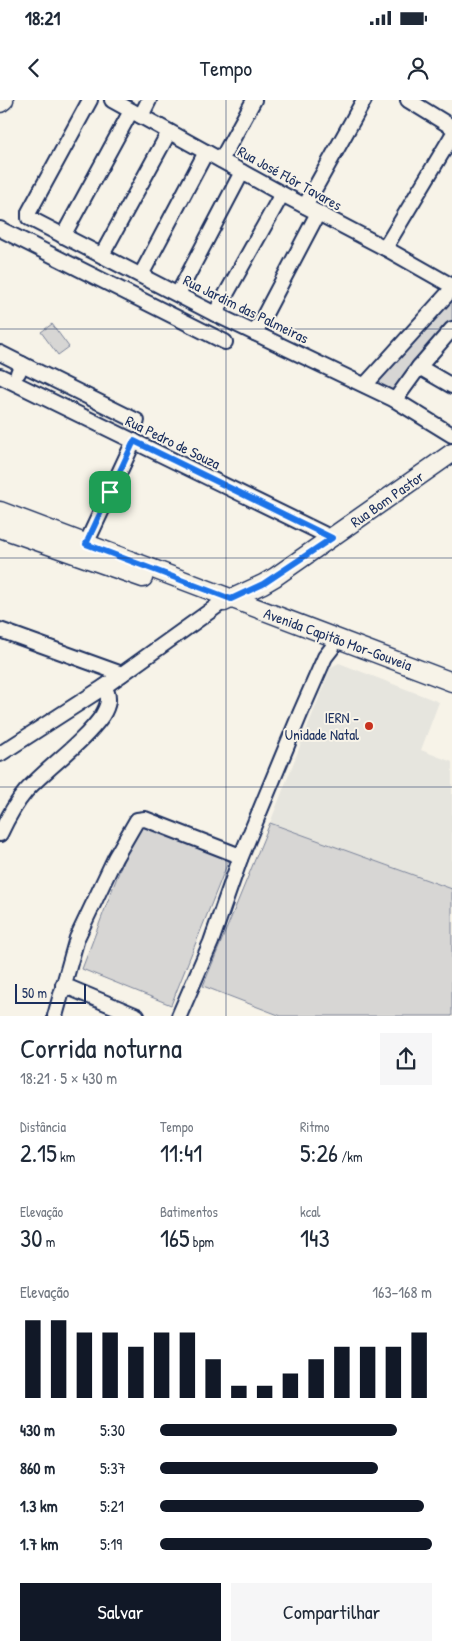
<!DOCTYPE html>
<html lang="pt">
<head>
<meta charset="utf-8">
<style>
  :root { --surface:#fff; --page:#f6f6f7; --text:#1f2937; --muted:#747a83; --accent:#111827 }
  body { margin:0; font-family:"Patrick Hand",sans-serif; background:var(--page); color:var(--text); height:100vh; display:flex; flex-direction:column; font-size:19px; white-space:nowrap }
  * { box-sizing:border-box; margin:0 }
  p { font-size:16px; color:var(--muted) }
  .icon { flex:none; width:28px; height:28px; fill:none; stroke:currentColor; stroke-width:2; stroke-linecap:round; stroke-linejoin:round }
  .map { position:relative; height:916px; overflow:hidden }
  .drawer { display:flex; flex-direction:column; background:var(--surface); flex:1 }
  .drawer>* { flex:none }
  .scale { position:absolute; left:15px; bottom:12px; width:71px; box-sizing:border-box; padding-left:5px; border:2px solid #1b2f5e; border-top:0; font-size:14px; line-height:18px; white-space:nowrap; color:#1b2f5e; -webkit-text-stroke:4px #f7f3e8; paint-order:stroke }
  .pin { position:absolute; display:grid; place-items:center; width:42px; height:42px; color:#fff; margin:-21px; border-radius:10px; box-shadow:0 2px 8px #0006 }
  .round { display:grid; place-items:center; flex:none; width:52px; height:52px; border-radius:0px; background:var(--page) }
  .overview { display:flex; align-items:center; justify-content:space-between; height:85px; padding:0 20px }
  h1 { font-size:28px; font-weight:600; line-height:38px }
  .figures { display:grid; grid-template-columns:repeat(3,1fr); gap:8px; height:85px; padding:5px 20px }
  .figures div { display:grid; align-content:center }
  .figures b { font-size:25px; font-weight:600 }
  .figures small { font-size:14px; font-weight:400 }
  .figures p { font-size:14px }
  .chart { height:140px; padding:10px 20px }
  .chart p { display:flex; justify-content:space-between }
  .chart svg { width:100%; height:90px; margin-top:5px; stroke:var(--accent); stroke-width:6 }
  .primary-button { display:flex; gap:10px; margin-top:auto; padding:10px 20px }
  .primary-button a { flex:1; height:58px; border-radius:0px; background:var(--accent); color:#fff; font-size:20px; font-weight:600; line-height:58px; text-align:center }
  .primary-button a+a { background:var(--page); color:var(--text) }
  ul { padding:0 20px; list-style:none; font-size:16px }
  li { display:grid; grid-template-columns:80px 60px 1fr; align-items:center; height:38px }
  li i { height:12px; border-radius:6px; background:var(--accent) }
  .status { display:flex; justify-content:space-between; align-items:center; height:35px; padding:0 25px; background:var(--surface); direction:ltr }
  .status svg { height:14px; fill:currentColor }
  header { display:flex; justify-content:space-between; align-items:center; height:65px; padding:0 20px; background:var(--surface); font-size:22px; font-weight:600 }
  .map>svg:first-child { display:block }
  .built { fill:#e6e5de }
  .green { fill:#d7d6d4; stroke:#798299 }
  .lines { fill:none; stroke-linecap:round; stroke-linejoin:round }
  .minor-casing { stroke:#1b2f5e; stroke-width:18 }
  .major-casing { stroke:#1b2f5e; stroke-width:21 }
  .minor { stroke:#f7f3e8; stroke-width:14 }
  .major { stroke:#f7f3e8; stroke-width:18 }
  .route-casing { stroke:#fff; stroke-width:10 }
  .route { stroke:#1a73e8; stroke-width:6 }
  .grid { fill:none; stroke:#1b2f5e; stroke-width:1; stroke-opacity:0.55 }
  .poi-dot { fill:#c8321e; stroke:#f7f3e8; stroke-width:2 }
  .labels { text-anchor:middle; dominant-baseline:central; stroke-width:4; stroke-linejoin:round; paint-order:stroke }
  .street-label { font-size:15px; fill:#1b2f5e; stroke:#f7f3e8 }
  .poi-label { font-size:15px; fill:#1b2f5e; stroke:#f7f3e8; text-anchor:end }
</style>
</head>
<body>
<div class="status"><b>18:21</b><svg viewBox="0 0 49 12"><path d="M0 12V9h3v3zM5 12V6h3v6zM10 12V3h3v9zM15 12V0h3v12zM26 1h20v11H26zM47 4h2v5h-2z"/></svg></div>
<header><svg class="icon" aria-label="back" viewBox="0 0 24 24"><path d="M15 5l-7 7 7 7"/></svg>Tempo<svg class="icon" aria-label="person" viewBox="0 0 24 24"><circle cx="12" cy="8" r="4"/><path d="M4 21q1-7 8-7t8 7"/></svg></header>
<div class="map">
<svg width="452" height="916" viewBox="0 0 452 916">
  <rect width="100%" height="100%" fill="#f7f3e8"/>
  <filter id="ink" filterUnits="userSpaceOnUse"><feTurbulence type="fractalNoise" baseFrequency=".02" numOctaves="2"/><feDisplacementMap in="SourceGraphic" scale="10" xChannelSelector="R" yChannelSelector="G"/><feConvolveMatrix kernelMatrix="1 2 1 2 8 2 1 2 1" color-interpolation-filters="sRGB"/></filter>
  <g filter="url(#ink)">
    <path class="built" d="M339,563l100,39 -18,48 31,12v127l-182,-66 61,-156z"/>
    <g class="green">
      <path d="M452,195v29l-61,71 -17,-9z"/>
      <path d="M52,224l17,23 -11,8 -17,-23z"/>
      <path d="M138,722l92,35 -59,148 -89,-36z"/>
      <path d="M270,723l182,66v127h-171l-78,-30z"/>
    </g>
    <g class="lines">
      <defs>
        <g id="minor">
          <path d="M90,0l-61,112v6l186,96 180,86 57,35"/>
          <path d="M112,0l170,94 103,54 67,38"/>
          <path d="M408,0l44,27"/>
          <path d="M141,16l8,-16"/>
          <path d="M221,60l33,-60"/>
          <path d="M305,106l59,-106"/>
          <path d="M0,129l225,113"/>
          <path d="M63,136l68,-125"/>
          <path d="M385,148l67,-112"/>
          <path d="M102,155l67,-123"/>
          <path d="M141,175l65,-123"/>
          <path d="M178,194l64,-122"/>
          <path d="M215,214l67,-120"/>
          <path d="M255,233l63,-120"/>
          <path d="M0,253l22,11 -4,9"/>
          <path d="M22,264l115,57"/>
          <path d="M419,267l33,19"/>
          <path d="M0,276l332,162"/>
          <path d="M365,285l87,-96"/>
          <path d="M395,300l24,-33 33,-38"/>
          <path d="M86,444l48,-103"/>
          <path d="M0,530l122,44"/>
          <path d="M0,654l104,-67 113,-81"/>
          <path d="M0,734c7,-15 15,-30 26,-43 24,-26 55,-46 76,-75 6,-10 9,-19 2,-29"/>
          <path d="M63,885l74,31"/>
          <path d="M55,916l22,-78 38,-80 22,-38 8,-1 90,35 5,5"/>
          <path d="M179,916l32,-74 29,-83 60,-145 25,-57 7,-9"/>
        </g>
        <g id="major">
          <path d="M0,3l4,-3"/>
          <path d="M0,411l452,171"/>
          <path d="M0,428l143,50"/>
          <path d="M224,502l39,-18 12,-7 177,-124"/>
        </g>
      </defs>
      <use href="#minor" class="minor-casing"/>
      <use href="#major" class="major-casing"/>
      <use href="#minor" class="minor"/>
      <use href="#major" class="major"/>
    </g>
  </g>
  <g class="lines" filter="url(#ink)">
    <defs>
      <path id="route" d="M134,341l198,97 -69,46 -32,15 -145,-55z"/>
    </defs>
    <use href="#route" class="route-casing"/>
    <use href="#route" class="route"/>
  </g>
  <path class="grid" d="M226,0v916M0,229h452M0,458h452M0,687h452"/>
  <circle class="poi-dot" cx="369" cy="626" r="5"/>
  <g class="labels">
    <g class="street-label">
      <text transform="translate(290 78) rotate(29)">Rua José Flôr Tavares</text>
      <text transform="translate(246 209) rotate(26)">Rua Jardim das Palmeiras</text>
      <text transform="translate(173 342) rotate(26)">Rua Pedro de Souza</text>
      <text transform="translate(387 399) rotate(-35)">Rua Bom Pastor</text>
      <text transform="translate(338 539) rotate(20)">Avenida Capitão Mor-Gouveia</text>
    </g>
    <g class="poi-label">
      <text x="359" y="617">IERN -<tspan x="359" dy="17">Unidade Natal</tspan></text>
    </g>
  </g>
</svg>
<div class="scale">50 m</div>
<div class="pin" style="left:110px;top:392px;background:#1e9e55"><svg class="icon" aria-label="arrive" viewBox="0 0 24 24"><path d="M6 21V4h12l-3 4 3 4H6"/></svg></div>
</div>
<section class="drawer">
<div class="overview"><div><h1>Corrida noturna</h1><p>18:21 · 5 × 430 m</p></div><a class="round"><svg class="icon" aria-label="share" viewBox="0 0 24 24"><path d="M12 15V3M7 8l5-5 5 5M5 13v7h14v-7"/></svg></a></div>
<div class="figures">
<div><p>Distância</p><b>2.15<small> km</small></b></div>
<div><p>Tempo</p><b>11:41</b></div>
<div><p>Ritmo</p><b>5:26<small> /km</small></b></div>
</div>
<div class="figures">
<div><p>Elevação</p><b>30<small> m</small></b></div>
<div><p>Batimentos</p><b>165<small> bpm</small></b></div>
<div><p>kcal</p><b>143</b></div>
</div>
<div class="chart"><p><span>Elevação</span>163–168 m</p>
<svg viewBox="0 0 160 44" preserveAspectRatio="none"><path d="M5 44V6M15 44V6M25 44V12M35 44V12M45 44V19M55 44V12M65 44V12M75 44V25M85 44V38M95 44V38M105 44V32M115 44V25M125 44V19M135 44V19M145 44V19M155 44V12"/></svg>
</div>
<ul>
<li><b>430 m</b>5:30<i style="width:87%"></i></li>
<li><b>860 m</b>5:37<i style="width:80%"></i></li>
<li><b>1.3 km</b>5:21<i style="width:97%"></i></li>
<li><b>1.7 km</b>5:19<i style="width:100%"></i></li>
</ul>
<div class="primary-button"><a>Salvar</a><a>Compartilhar</a></div>
</section>
</body>
</html>
